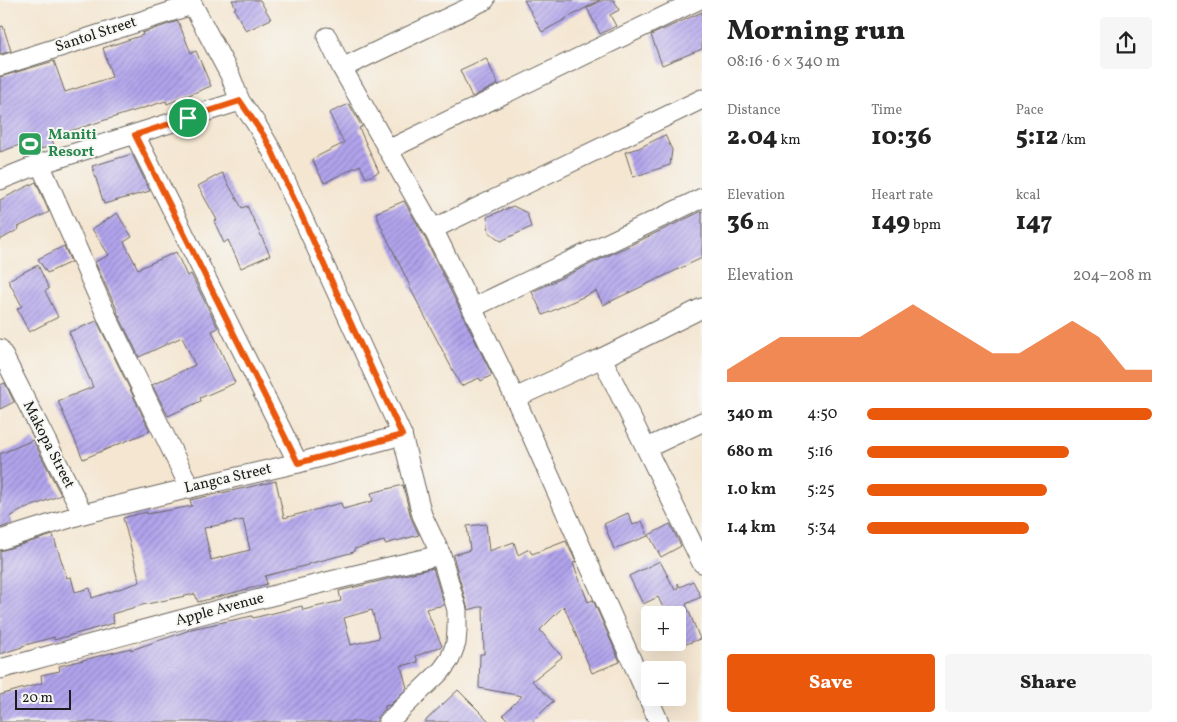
<!DOCTYPE html>
<html lang="en">
<head>
<meta charset="utf-8">
<style>
  :root { --surface:#fff; --page:#f6f6f6; --text:#222; --muted:#767676; --accent:#ea580c }
  body { margin:0; font-family:Vollkorn,serif; background:var(--page); color:var(--text); height:100vh; display:flex; flex-direction:column; font-size:19px; white-space:nowrap }
  * { box-sizing:border-box; margin:0 }
  p { font-size:16px; color:var(--muted) }
  .icon { flex:none; width:28px; height:28px; fill:none; stroke:currentColor; stroke-width:2; stroke-linecap:round; stroke-linejoin:round }
  .map { position:relative; flex:1; overflow:hidden }
  .sheet { display:flex; flex-direction:column; background:var(--surface); width:475px }
  .sheet>* { flex:none }
  .tools { position:absolute; left:641px; top:606px; display:grid; gap:10px }
  .tools a { display:grid; place-items:center; width:45px; height:45px; border-radius:5px; background:var(--surface); box-shadow:0 5px 20px #0002; font-size:25px }
  .scale { position:absolute; left:15px; bottom:12px; width:56px; box-sizing:border-box; padding-left:5px; border:2px solid #1c1c1c; border-top:0; font-size:14px; line-height:18px; white-space:nowrap; color:#1c1c1c; -webkit-text-stroke:4px #f6f6f2; paint-order:stroke }
  .pin { position:absolute; display:grid; place-items:center; width:42px; height:42px; color:#fff; margin:-21px; border:2px solid #fff; border-radius:50%; box-shadow:0 1px 5px #0007 }
  .round { display:grid; place-items:center; flex:none; width:52px; height:52px; border-radius:5px; background:var(--page) }
  .headline { display:flex; align-items:center; justify-content:space-between; height:85px; padding:0 25px }
  h1 { font-size:28px; font-weight:800; line-height:38px }
  .metrics { display:grid; grid-template-columns:repeat(3,1fr); gap:8px; height:85px; padding:5px 25px }
  .metrics div { display:grid; align-content:center }
  .metrics b { font-size:25px; font-weight:800 }
  .metrics small { font-size:14px; font-weight:400 }
  .metrics p { font-size:14px }
  .chart { height:140px; padding:10px 25px }
  .chart p { display:flex; justify-content:space-between }
  .chart svg { width:100%; height:90px; margin-top:5px; fill:var(--accent); opacity:.7 }
  .cta { display:flex; gap:10px; margin-top:auto; padding:10px 25px }
  .cta a { flex:1; height:58px; border-radius:5px; background:var(--accent); color:#fff; font-size:20px; font-weight:800; line-height:58px; text-align:center }
  .cta a+a { background:var(--page); color:var(--text) }
  ul { padding:0 25px; list-style:none; font-size:16px }
  li { display:grid; grid-template-columns:80px 60px 1fr; align-items:center; height:38px }
  li i { height:12px; border-radius:6px; background:var(--accent) }
  main { display:flex; flex:1; min-height:0 }
  .map>svg:first-child { display:block }
  .building { fill:url(#building-hatch); fill-rule:evenodd }
  .lines { fill:none; stroke-linecap:round; stroke-linejoin:round }
  .street-casing { stroke:#68635b; stroke-width:21 }
  .street { stroke:#fff; stroke-width:19 }
  .route-casing { stroke:#fff; stroke-width:10 }
  .route { stroke:#ea580c; stroke-width:6 }
  .labels { text-anchor:middle; dominant-baseline:central; stroke-width:4; stroke-linejoin:round; paint-order:stroke }
  .street-label { font-size:15px; fill:#1c1c1c; stroke:#f6f6f2 }
  .leisure-label { font-size:15px; font-weight:bold; fill:#27864d; stroke:#f6f6f2; text-anchor:start }
</style>
</head>
<body>
<main>
<div class="map">
<svg width="702" height="722" viewBox="0 0 702 722">
  <defs>
    <pattern id="building-hatch" width="6" height="6" patternUnits="userSpaceOnUse" patternTransform="scale(1.25)"><rect width="6" height="6" fill="#b2a4ed"/><path d="M-1 1l2-2M0 6l6-6M5 7l2-2" fill="none" stroke="#9085bf"/></pattern>
  </defs>
  <rect width="100%" height="100%" fill="#f6f6f2"/>
  <filter id="ink" filterUnits="userSpaceOnUse"><feTurbulence type="fractalNoise" baseFrequency=".02" numOctaves="2"/><feDisplacementMap in="SourceGraphic" scale="10" xChannelSelector="R" yChannelSelector="G"/><feConvolveMatrix kernelMatrix="1 2 1 2 8 2 1 2 1" color-interpolation-filters="sRGB"/></filter>
  <filter id="wash" filterUnits="userSpaceOnUse"><feTurbulence type="fractalNoise" baseFrequency=".0096" numOctaves="4" result="noise"/><feDisplacementMap in="SourceGraphic" scale="20" xChannelSelector="R" yChannelSelector="G"/><feGaussianBlur stdDeviation="1.12" result="paint"/><feColorMatrix in="noise" values="0 0 0 0 0 0 0 0 0 0 0 0 0 0 0 0 0 1.4 0 .05"/><feComposite in="paint" operator="in"/></filter>
  <g filter="url(#wash)">
    <rect width="100%" height="100%" fill="#f4e6d1"/>
    <g id="blocks">
      <g class="building">
        <path d="M232,0h28l11,19 -25,12 -12,-22 2,-1z"/>
        <path d="M524,0h76l-58,32z"/>
        <path d="M603,0h11l5,10 -9,5 6,11 -16,8 -13,-26z"/>
        <path d="M702,12v37l-40,16 -11,-30z"/>
        <path d="M178,21l13,32 5,-2 15,35 -44,18 -1,-3 -115,36 3,8 -26,8 -3,-10 -25,9v-75l54,-16 11,31 47,-15 -9,-29 40,-13 -1,-2z"/>
        <path d="M3,26l8,25 -11,3v-27z"/>
        <path d="M486,58l12,26 -26,13 -12,-27z"/>
        <path d="M349,104l13,23 -3,1 20,44 -13,6 -6,-13 -36,18 -12,-24 32,-16 -15,-30z"/>
        <path d="M665,135l7,15 -2,15 -37,12 -8,-25 14,-4z"/>
        <path d="M132,154l18,37 -46,13 -12,-38z"/>
        <path d="M222,173l20,35 5,-2 23,49 -29,13 -13,-28 -4,3 -10,-22 3,-1 -19,-34z"/>
        <path d="M36,182l13,30 -31,15 1,2 -19,11v-40z"/>
        <path d="M404,201l19,33 69,141 -11,6 -2,-3 -18,8 -52,-100h1l-29,-60 -5,-13z"/>
        <path d="M513,206l14,7 4,14 -30,14 -12,-9 -2,-15z"/>
        <path d="M702,211v47l-99,47 -7,-14 -53,24 -11,-23z"/>
        <path d="M117,213l15,24 -8,5 14,27 38,-17 11,24 4,-2 27,54 -6,3 23,52 -35,15 1,3 -33,15 -16,-31 43,-20 -13,-28 -43,20 -21,-43 -1,-2h1l-23,-50 14,-7 -17,-26z"/>
        <path d="M64,246l7,16 -24,11 -9,-14z"/>
        <path d="M38,265l11,24 -4,2 13,26 -29,15 -12,-23 5,-3 -14,-26z"/>
        <path d="M97,321l53,110 -67,28 -25,-58 35,-14 -24,-55z"/>
        <path d="M5,383l9,19 -14,7v-24z"/>
        <path d="M33,440l28,55 -39,15 -12,7 2,7 -12,4v-74z"/>
        <path d="M276,481l8,37 57,-15 2,6 30,-8 -2,-8 32,-8 8,33 8,17 -34,9 -1,-3 -30,8v3l-46,12v1l-43,11 2,8 -69,18 -3,-8 -53,11 -30,9 2,9 -60,17v-3l-32,9v1l-22,7v-103l53,-16 14,43 4,-1 4,15 15,-4 2,10 48,-16 -17,-64 23,-6 1,2 45,-8 -2,-6zM243,520l7,30 -39,10 -7,-32z"/>
        <path d="M628,513l5,12 9,-4 6,15 -34,13 -10,-25z"/>
        <path d="M486,524l3,27 25,-9 4,13 11,-6 3,5 34,-13 10,21 -3,1 15,39 5,-2 27,62 -28,11 -28,-67 -24,24 22,27 -30,24 22,21h-2l-20,20h-22l-7,-7 19,-19 -43,-8 1,-34h4l-1,-48 -15,4 -15,-55 17,-5 -3,-24z"/>
        <path d="M670,524l11,22 -20,11 -12,-22z"/>
        <path d="M660,561l15,29 3,-2v-5l2,4 13,-6 8,16 -15,7 14,35 -17,6 -5,-14v-23l-12,6 -8,-17 -15,7 -14,-28z"/>
        <path d="M433,568l11,37 -18,4 16,37 -26,10 2,6 -17,4 6,22 -17,17 -5,1v3l-5,5 -3,4v4h-377v-27l42,-12 -1,-8 19,-4 -1,-5 72,-18v2l59,-20 1,-1 61,-13 1,2 49,-12 1,4 38,-9 -2,-10zM372,610l7,28 -28,7 -7,-27z"/>
        <path d="M458,690l32,32h-66z"/>
      </g>
    </g>
  </g>
  <g filter="url(#ink)">
    <use href="#blocks" fill-opacity="0" stroke="#68635b" stroke-width="1"/>
    <g class="lines">
      <defs>
        <g id="street">
          <path d="M190,0l40,75 10,26 15,21 17,29 130,284 20,80 19,40 16,55v20l-1,13 -6,16 -8,11 -54,52"/>
          <path d="M327,37l15,31 91,161 39,79 43,90 144,324"/>
          <path d="M0,66l192,-61"/>
          <path d="M342,68l143,-68"/>
          <path d="M135,135l163,328"/>
          <path d="M388,150l310,-150"/>
          <path d="M40,164l68,155 82,169"/>
          <path d="M0,180l40,-16 200,-63"/>
          <path d="M433,229l269,-130"/>
          <path d="M472,308l230,-110"/>
          <path d="M0,349l83,165"/>
          <path d="M602,358l100,205"/>
          <path d="M515,398l87,-40 100,-50"/>
          <path d="M647,448l55,-26"/>
          <path d="M0,540l83,-26 107,-26 108,-25 104,-28"/>
          <path d="M0,669c146,-40 293,-81 441,-114"/>
        </g>
      </defs>
      <use href="#street" class="street-casing"/>
      <use href="#street" class="street"/>
    </g>
  </g>
  <g class="lines" filter="url(#ink)">
    <defs>
      <path id="route" d="M240,101l24,35 8,15 130,284 -104,28 -163,-328z"/>
    </defs>
    <use href="#route" class="route-casing"/>
    <use href="#route" class="route"/>
  </g>
  <defs>
    <symbol id="stadium-square" viewBox="-11 -11 22 22"><rect x="-9" y="-9" width="18" height="18" rx="4" fill="#2e9e5b" stroke="#f6f6f2"/><path d="M0-5a6.5 5 0 1 0 0 10a6.5 5 0 1 0 0-10ZM-3.5-1.8h7v3.6h-7Z" fill="#fff"/></symbol>
  </defs>
  <g fill-rule="evenodd">
    <use href="#stadium-square" x="16" y="130" width="28" height="28"/>
  </g>
  <g class="labels">
    <g class="street-label">
      <text transform="translate(96 35) rotate(-18)">Santol Street</text>
      <text transform="translate(48 445) rotate(63)">Makopa Street</text>
      <text transform="translate(228 479) rotate(-13)">Langca Street</text>
      <text transform="translate(220 610) rotate(-15)">Apple Avenue</text>
    </g>
    <g class="leisure-label">
      <text x="48" y="135">Maniti<tspan x="48" dy="17">Resort</tspan></text>
    </g>
  </g>
</svg>
<div class="tools">
<a>+</a>
<a>−</a>
</div>
<div class="scale">20 m</div>
<div class="pin" style="left:188px;top:118px;background:#1e9e55"><svg class="icon" aria-label="arrive" viewBox="0 0 24 24"><path d="M6 21V4h12l-3 4 3 4H6"/></svg></div>
</div>
<section class="sheet">
<div class="headline"><div><h1>Morning run</h1><p>08:16 · 6 × 340 m</p></div><a class="round"><svg class="icon" aria-label="share" viewBox="0 0 24 24"><path d="M12 15V3M7 8l5-5 5 5M5 13v7h14v-7"/></svg></a></div>
<div class="metrics">
<div><p>Distance</p><b>2.04<small> km</small></b></div>
<div><p>Time</p><b>10:36</b></div>
<div><p>Pace</p><b>5:12<small> /km</small></b></div>
</div>
<div class="metrics">
<div><p>Elevation</p><b>36<small> m</small></b></div>
<div><p>Heart rate</p><b>149<small> bpm</small></b></div>
<div><p>kcal</p><b>147</b></div>
</div>
<div class="chart"><p><span>Elevation</span>204–208 m</p>
<svg viewBox="0 0 160 44" preserveAspectRatio="none"><path d="M0 44V38L10 30L20 22L30 22L40 22L50 22L60 14L70 6L80 14L90 22L100 30L110 30L120 22L130 14L140 22L150 38L160 38V44z"/></svg>
</div>
<ul>
<li><b>340 m</b>4:50<i style="width:100%"></i></li>
<li><b>680 m</b>5:16<i style="width:71%"></i></li>
<li><b>1.0 km</b>5:25<i style="width:63%"></i></li>
<li><b>1.4 km</b>5:34<i style="width:57%"></i></li>
</ul>
<div class="cta"><a>Save</a><a>Share</a></div>
</section>
</main>
</body>
</html>
